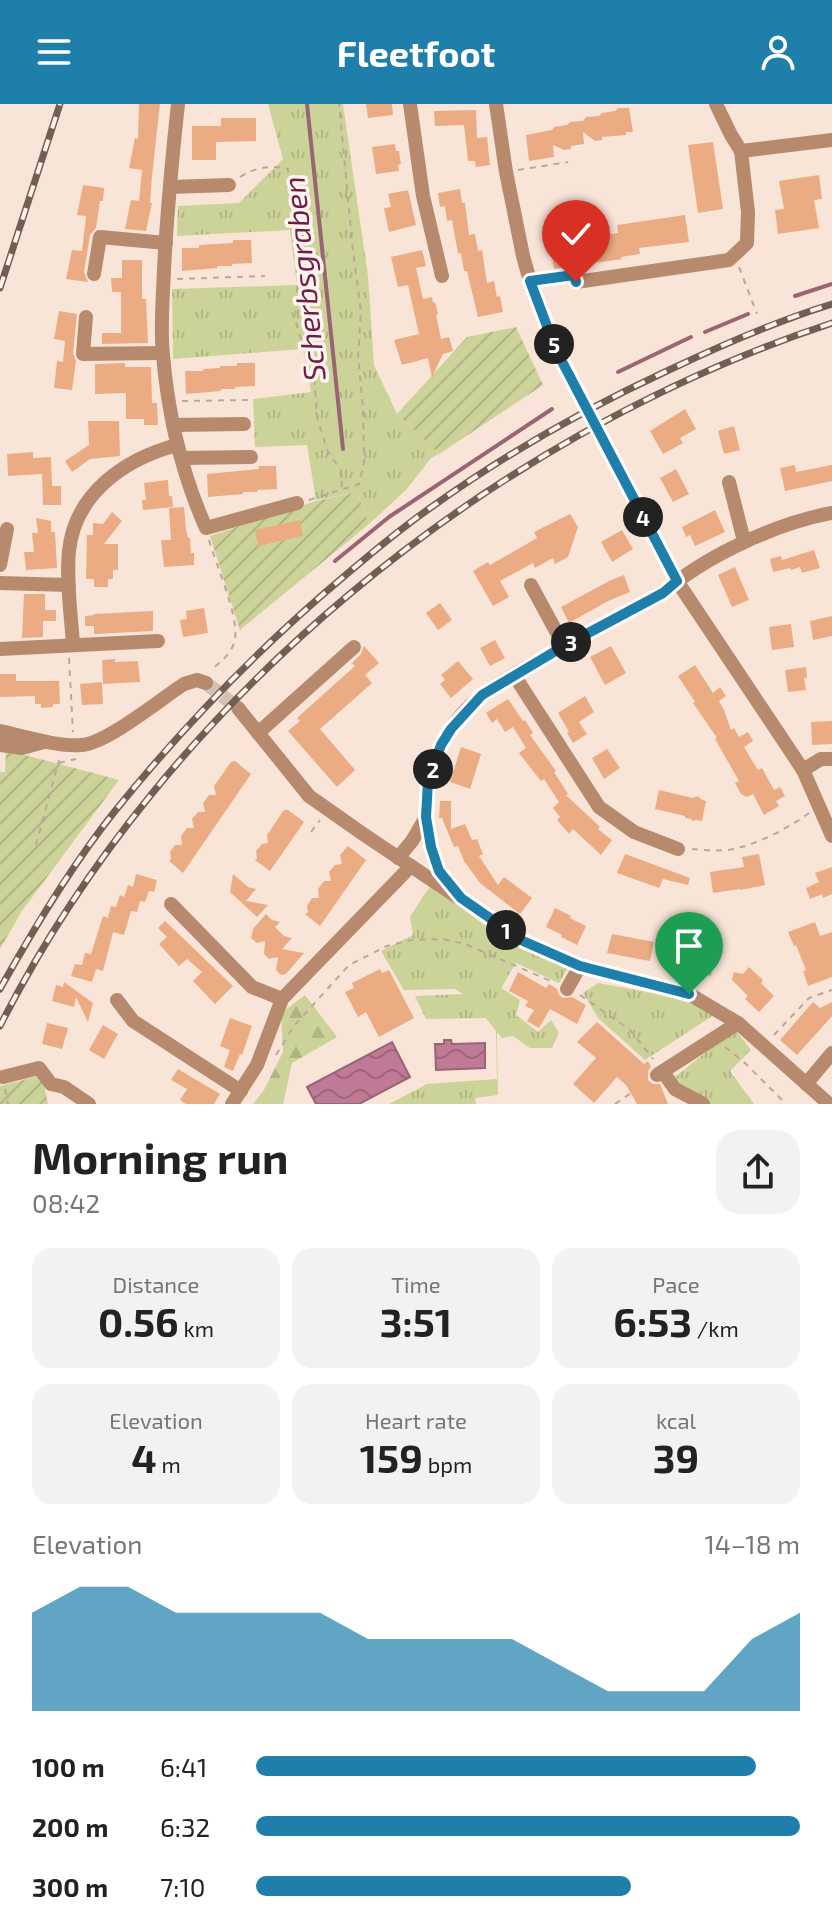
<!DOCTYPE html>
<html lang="en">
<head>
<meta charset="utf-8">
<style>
  :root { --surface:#fff; --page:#f2f2f2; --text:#222; --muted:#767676; --accent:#1d7faa }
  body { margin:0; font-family:"Exo 2",sans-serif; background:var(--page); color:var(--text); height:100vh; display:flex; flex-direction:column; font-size:30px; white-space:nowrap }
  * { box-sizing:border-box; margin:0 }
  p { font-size:26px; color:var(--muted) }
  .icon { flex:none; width:44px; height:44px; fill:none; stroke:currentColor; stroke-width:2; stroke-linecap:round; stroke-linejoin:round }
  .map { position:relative; height:1000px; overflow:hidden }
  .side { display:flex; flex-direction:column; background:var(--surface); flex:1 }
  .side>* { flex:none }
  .pin { position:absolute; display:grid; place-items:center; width:68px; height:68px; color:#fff; margin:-82px -34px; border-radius:50% 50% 50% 0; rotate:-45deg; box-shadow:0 0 8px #0007 }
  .pin .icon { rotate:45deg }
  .km { position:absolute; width:40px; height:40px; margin:-20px; border-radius:50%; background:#222; color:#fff; font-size:22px; line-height:40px; text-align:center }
  .round { display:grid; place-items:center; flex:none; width:84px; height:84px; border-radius:24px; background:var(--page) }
  .summary { display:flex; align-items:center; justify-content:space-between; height:136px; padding:0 32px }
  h1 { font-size:44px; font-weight:700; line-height:60px }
  .figures { display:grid; grid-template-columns:repeat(3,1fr); gap:12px; height:136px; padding:8px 32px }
  .figures div { display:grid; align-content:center; border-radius:20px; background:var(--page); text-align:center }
  .figures b { font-size:40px; font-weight:700 }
  .figures small { font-size:22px; font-weight:400 }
  .figures p { font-size:22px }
  .chart { height:224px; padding:16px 32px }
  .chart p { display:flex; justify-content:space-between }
  .chart svg { width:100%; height:144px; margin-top:8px; fill:var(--accent); opacity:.7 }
  ul { padding:0 32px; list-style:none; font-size:26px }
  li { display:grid; grid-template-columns:128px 96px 1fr; align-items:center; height:60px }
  li i { height:20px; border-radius:10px; background:var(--accent) }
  header { display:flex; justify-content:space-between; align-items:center; height:104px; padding:0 32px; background:var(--accent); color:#fff; font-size:36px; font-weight:700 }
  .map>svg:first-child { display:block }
  .grass { fill:url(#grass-tufts) }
  .forest { fill:url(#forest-firs) }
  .garden { fill:url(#garden-furrows) }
  .water { fill:url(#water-waves); stroke:#9a6474; stroke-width:2 }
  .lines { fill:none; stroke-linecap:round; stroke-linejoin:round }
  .stream { stroke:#9a6474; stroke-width:4 }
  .building { fill:#ecac83 }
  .minor-tunnel { stroke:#d5c0b4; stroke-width:14; stroke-dasharray:14 7; stroke-linecap:butt }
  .path { stroke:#bca79b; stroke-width:2; stroke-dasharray:6 6; stroke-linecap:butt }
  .minor { stroke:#b78a6d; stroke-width:14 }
  .rail-casing { stroke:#725f52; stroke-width:7 }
  .rail { stroke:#fff4ed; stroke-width:4; stroke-dasharray:12; stroke-linecap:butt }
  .route-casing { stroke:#fff; stroke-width:16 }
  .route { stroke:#1d7faa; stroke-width:10 }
  .labels { text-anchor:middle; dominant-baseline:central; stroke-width:7; stroke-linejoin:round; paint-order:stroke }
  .water-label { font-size:30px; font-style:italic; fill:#6f1c46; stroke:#fff4ed }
</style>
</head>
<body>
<header><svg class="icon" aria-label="menu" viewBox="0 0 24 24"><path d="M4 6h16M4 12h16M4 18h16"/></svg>Fleetfoot<svg class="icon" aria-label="person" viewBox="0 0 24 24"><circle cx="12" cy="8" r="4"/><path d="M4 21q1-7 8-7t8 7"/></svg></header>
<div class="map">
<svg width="832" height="1000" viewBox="0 0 832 1000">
  <defs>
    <pattern id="grass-tufts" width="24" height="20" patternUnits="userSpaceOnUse" patternTransform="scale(2)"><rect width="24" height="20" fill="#ccd398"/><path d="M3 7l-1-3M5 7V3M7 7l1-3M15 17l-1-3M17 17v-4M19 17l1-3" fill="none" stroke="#b0b683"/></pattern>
    <pattern id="forest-firs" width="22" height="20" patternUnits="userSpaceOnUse" patternTransform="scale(2)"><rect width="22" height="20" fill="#ccd398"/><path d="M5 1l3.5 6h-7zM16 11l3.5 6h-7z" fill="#b0b683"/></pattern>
    <pattern id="garden-furrows" width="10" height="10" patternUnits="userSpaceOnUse" patternTransform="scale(2)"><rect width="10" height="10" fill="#ccd398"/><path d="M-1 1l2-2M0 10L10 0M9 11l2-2" fill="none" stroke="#b0b683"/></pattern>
    <pattern id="water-waves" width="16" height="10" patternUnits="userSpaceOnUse" patternTransform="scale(2)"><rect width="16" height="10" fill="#bf7a96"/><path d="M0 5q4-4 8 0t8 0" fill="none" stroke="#9d657a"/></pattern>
  </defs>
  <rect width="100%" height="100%" fill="#f9e4d8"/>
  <g class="grass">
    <path d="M268,0h75l25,172 6,89 23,49 42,40 -8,4 -25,32 -37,34 -12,-32 -41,8 -9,-55 -52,2 -2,-48 58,-7 -8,-43 -130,10 -1,-70 125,-4 -7,-55 -113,6 1,-30 61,-3 44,-44z"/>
    <path d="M430,782l63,45 75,37 -9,15 -43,-20 -15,25 19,12 -4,15 22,17 13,-12 8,13 -7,15h-22l-17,-12 -11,2 -5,-6 1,63 -23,3 1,6h-87l38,-20 70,-5 -1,-48 -10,-13 -60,1 -11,-23 48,-2 -8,-5 -51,1 -23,-39 32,-16 -3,-18z"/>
    <path d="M598,879c35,7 88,13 116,32l-69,45 -47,-42 -15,-25z"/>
    <path d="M735,925l16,21 -21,21 24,33h-58l-21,-27z"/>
  </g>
  <path class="forest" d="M305,891l32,42 -45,26 -9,41h-30l11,-14 19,-38 -2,-39z"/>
  <g class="garden">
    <path d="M516,223l27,58 -104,69 -42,-40 70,-77z"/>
    <path d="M357,388l12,32 -129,106 -30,-94 106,-35z"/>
    <path d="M6,646l113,30 -97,131 -22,38v-177h5z"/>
    <path d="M42,971l6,29h-48v-18z"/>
  </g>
  <g class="water">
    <path d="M444,936h7l1,4 33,-1v25l-49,2 -1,-26h9z"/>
    <path d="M392,938l18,35 -51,27h-43l-9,-17z"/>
  </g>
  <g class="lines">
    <g class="stream">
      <path d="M307,0l36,345"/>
      <path d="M795,192l37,-12"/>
      <path d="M705,228l43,-18"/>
      <path d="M618,268l73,-35"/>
      <path d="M335,457l54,-44 163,-108"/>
    </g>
  </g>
  <g class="building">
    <path d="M139,0h21l-8,72 -2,27h2l-6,28 -21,-2 6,-29 8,1 3,-31 -13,-2 6,-30 3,1z"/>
    <path d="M366,0h26l1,11 -25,3z"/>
    <path d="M618,4h11l4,24h-7v3l-24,2v3l-7,1 -12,-9 1,12 -13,2v3l-7,1 -11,-5 1,12 -25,4 -3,-26 26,-5 2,-3 13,-2 3,-3 13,-1 3,-4 13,-1 3,-3 13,-2z"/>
    <path d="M476,6l1,28 10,-1 3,28 -14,2 -1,-6h-7l-4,-36 -29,1 -1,-15z"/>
    <path d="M221,14h35v23l-40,1v18h-24v-34h29z"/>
    <path d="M713,38l10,67 -25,4 -10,-68z"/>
    <path d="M395,40l1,7h3l2,13 -3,1 1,6 -23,3 -4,-27z"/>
    <path d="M819,71l3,24 -8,1 5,28 -41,6 -3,-24 9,-1 -5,-28z"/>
    <path d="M83,81l21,3 -1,13h-3l-4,27 -6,7 -6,37 4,10 -22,-3 6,-29 10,1 4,-35 -9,-1z"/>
    <path d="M460,85l2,14h3l4,32 6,-1 3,17 4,-1 5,33 7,-2 3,16 3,-1 3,16 -25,5 -11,-46h-3l-3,-18 -3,1 -6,-34 -5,1 -2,-15 -5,1 -2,-14z"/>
    <path d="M408,86l8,35 -27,7 -5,-24 7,-1 -3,-13z"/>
    <path d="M685,111l4,27 -50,6 1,6 -19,3 1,2 -68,10 -4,-27 68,-9 -1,-8z"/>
    <path d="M233,136h18l1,23 -20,1v2h-15v2l-35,3v-23h17v-3l34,-2z"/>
    <path d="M422,146l4,16 -10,2 7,31 9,-2 1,6 2,-1 3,12 -2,1 5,24 8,-2 4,14 -10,3 -11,23 -4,-19 -26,7 -8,-25 25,-6 -11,-49 -10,2 -7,-30z"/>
    <path d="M122,156h20v39h4l2,44 -46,1v-11h19v-41h-9l-1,-14h11z"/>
    <path d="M59,207l18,3 -4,39 3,8 -4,29 -18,-2 3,-27 6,1 2,-21 -11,-2z"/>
    <path d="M125,259v4h26l1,36h5l1,22h-14v-6h-18v-26l-31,1v-30z"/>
    <path d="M237,259h18v23l-20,1v2h-14v2l-35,3 -1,-23h18v-2l17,-1v-2h17z"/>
    <path d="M685,305l11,20 -16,9 3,5 -20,11 -13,-23z"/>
    <path d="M88,317h31l1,35 -30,3 -18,13 -7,-11 24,-16z"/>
    <path d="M734,322l6,24 -16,4 -6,-23z"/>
    <path d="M33,348v6l18,-1 1,29h9v19h-18l-1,-31 -34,2 -1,-22z"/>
    <path d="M795,361l1,7 36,-7v16l-47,10 -5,-23z"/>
    <path d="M259,362h17l1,23 -20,1v2h-14v2l-35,3 -1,-23 52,-5z"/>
    <path d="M676,365l13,25 -16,8 -13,-24z"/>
    <path d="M168,376l1,16h3l1,11 -30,3 -1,-10h4l-2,-17z"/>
    <path d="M184,403l2,23 2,8h2l1,15h3v12l-30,2 -3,-27h10l-2,-32z"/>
    <path d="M715,406l10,22 -30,14 -5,-11 -4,2 -4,-10z"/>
    <path d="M112,408l10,9 -18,23h14v26h-5v9h-5v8h-14v-8h-8l1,-44h6v-12l10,1z"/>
    <path d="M570,410l8,13 -10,30 -13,7 -2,-6 -18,10 -2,-5 -33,18 9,16 -16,9 -20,-35 15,-9 2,3 47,-27 -3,-6z"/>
    <path d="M36,414l15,3v11h4l2,36 -31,2 -2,-18h10l-2,-19h6z"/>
    <path d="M300,416l3,16 -45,10 -3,-16z"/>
    <path d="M622,426l11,19 -21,13 -11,-20z"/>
    <path d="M814,446l6,18 -18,5 -2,-6 -9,3 -1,-2 -17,4 -3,-13 11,-3 1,4z"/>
    <path d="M735,463l14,33 -17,7 -14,-32z"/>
    <path d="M624,471l6,17 -22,9 -39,22 -8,-16 50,-27z"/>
    <path d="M24,490h21v16h11v11h-13v16l-21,1z"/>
    <path d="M440,499l12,17 -14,10 -12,-17z"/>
    <path d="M204,504l4,25 -25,4 -3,-17 7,-1 -1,-8z"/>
    <path d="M153,507v20l-59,3v-8h-9v-10l9,-1v-1z"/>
    <path d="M832,512v20l-19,4 -3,-19z"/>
    <path d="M791,520l3,23 -22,3 -3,-23z"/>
    <path d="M495,536l10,18 -15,8 -10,-18z"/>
    <path d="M364,542l15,17 -14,12 7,8 -52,46 35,41 -18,17 -49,-56 12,-10 -3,-3 58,-52 -3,-3 9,-9z"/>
    <path d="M611,542l15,27 -21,12 -15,-28z"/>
    <path d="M115,555v3l23,-1 2,21 -37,2 -1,-24z"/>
    <path d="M458,557l15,18 -22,19 -11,-14 5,-4 -4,-5z"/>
    <path d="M695,561l18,28 7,-6 6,9 -7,5 5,9 7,20 3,-2 5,9 9,-5 5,9 -9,6 6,10 8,13 4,-2 12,22 6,-3 5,9 -9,5 3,5 -15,9 -11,-21 -6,3 -6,-3 -6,-11 4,-2 -24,-42 2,-1 -24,-35 2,-1 -17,-26z"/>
    <path d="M806,563l1,11h-3l2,12 -18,2 -3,-22z"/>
    <path d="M0,570h16v7h43l1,23h-7v3l-12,1v-4h-6v-8l-35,1z"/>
    <path d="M102,578l1,22 -21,1 -2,-21z"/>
    <path d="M585,592l9,16 -15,10 8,12 -14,9 -6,-10 2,-1 -11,-19z"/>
    <path d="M508,595l15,22 2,-1 8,13 -3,2 26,36 -2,1 14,22 -2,1 34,32 -2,2 14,11 -11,15 -28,-26 -4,5 -12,-14 3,-3 -7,-9 6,-6 -15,-23 -3,2 -22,-28 7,-5 -13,-21 -8,5 -8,-13 -5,4 -6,-10z"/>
    <path d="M832,617v23l-20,1 -1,-23z"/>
    <path d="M461,643l20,7 -11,35 -20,-7z"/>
    <path d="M607,645l13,19 -16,11 -12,-21z"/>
    <path d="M235,657l16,13 -68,99 -14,-12 2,-2 -1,-7 5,-7h7l-1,-9 6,-8h7l-2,-9 6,-7h7l-2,-9 6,-8h7l-2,-9 17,-24z"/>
    <path d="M659,686l34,8 5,-2 4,4 4,1 -4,20 -6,-1 -3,1 -2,-2 -6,-1v-2l-30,-7z"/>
    <path d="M440,697h11v28l14,-5 7,16 5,-1 6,15 -4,2 19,29 6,-8 28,21 -12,16 -40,-31 -16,-22 -6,-15 -4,1 -12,-29h-3z"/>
    <path d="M284,706h4l16,12 -34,49 -15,-11 2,-2 -1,-7 6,-7 6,-1 -1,-8z"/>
    <path d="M348,742l18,14 -46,66 -15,-12 3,-2 -1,-6 5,-8h7l-1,-9 6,-8h7l-2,-9 6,-7 7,-1 -2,-9z"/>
    <path d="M625,750l65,24 -2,7 -25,-6 -4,9 -42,-15z"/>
    <path d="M759,750l6,31 -25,5v-1l-27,4 -3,-21 34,-5 -2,-10z"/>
    <path d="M832,763v27l-9,4 -1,-4 -12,5 -4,-11 13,-6 -4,-9z"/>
    <path d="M136,770l21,6 -3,12 -5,-1 -4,11 -5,-1 -3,11 -6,-1 -7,24 -11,-3 -10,39 -7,-2 -4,13 -21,-6 4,-12 7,1 3,-12 6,1 12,-38 5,2 3,-12 5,1 4,-12 4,2 4,-12 5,2z"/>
    <path d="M233,770l15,13 8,2 -10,12 22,4 -11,12 -27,-25z"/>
    <path d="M555,804l16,8 -1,2 16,8 -9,19 -16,-8 1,-2 -16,-8z"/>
    <path d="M266,810l6,6 8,2 -5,5 9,9 8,2 -10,11 22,4 -18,21 -5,1 -5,-5 2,-13 -9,2 -5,-5 1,-13 -8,2 -6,-5 2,-9z"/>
    <path d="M165,817l68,65 -18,18 -22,-23 9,-9 -15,-13 -8,7 -20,-22 8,-7 -9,-9z"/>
    <path d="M815,818l5,14 12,-4v45l-24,9 -5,-15 3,-1 -10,-25 -2,1 -6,-14z"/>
    <path d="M612,830l42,8 -4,19 -43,-8z"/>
    <path d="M681,843l34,9 -4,20 -34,-8z"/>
    <path d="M749,863l14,13 -2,3 13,13 -15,16 -14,-13 3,-3 -16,-16 2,-8 9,2z"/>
    <path d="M380,865l2,4 7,-3 25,48 -35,19 -13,-25 -8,5 -13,-25 9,-4 -2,-5z"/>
    <path d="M518,868l28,16 3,-4 8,5 2,6 4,3 9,-1 14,8 -9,19 -27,-15 -11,19 -12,-7 7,-11 -9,-4 3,-5 -19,-10z"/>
    <path d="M64,878l29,21 -5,19 -12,-25 -2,10 -22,-6 4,-16 7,2z"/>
    <path d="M813,898l7,6 12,-6v14l-35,39 -17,-15z"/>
    <path d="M230,914l22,8 -10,29 -2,-1 -7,17 -9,-4 6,-17 -10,-4z"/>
    <path d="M597,918l47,42 4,-3 3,6 -3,4v9l5,4h7l8,20h-31l-11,-19 -9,-8 -23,26 -21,-19 23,-26 -19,-16z"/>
    <path d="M47,919l21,5 -6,21 -20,-5z"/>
    <path d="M103,921l15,9 -14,25 -15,-9z"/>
    <path d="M178,965l42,25 -6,10h-28l-6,-4 7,-11 -16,-9z"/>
  </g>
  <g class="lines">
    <path class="minor-tunnel" d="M206,579l32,25"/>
    <g class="path">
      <path d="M518,66l50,-8"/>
      <path d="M240,73c16,-10 31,-12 48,-8l3,45 7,60 -3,45 6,20 13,29 3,49 10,33 14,21 1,18"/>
      <path d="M739,163l18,47"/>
      <path d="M177,175l88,-3"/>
      <path d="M543,175l21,-3"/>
      <path d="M182,297l67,-1"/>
      <path d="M309,396l50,-16 5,-22 -1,-55 -5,-50 3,-46 -8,-60 -14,-147"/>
      <path d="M209,436c7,25 30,76 26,99 -2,13 -14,23 -23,30"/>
      <path d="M69,554l4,74"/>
      <path d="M59,659l17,-4"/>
      <path d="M311,728l9,-12"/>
      <path d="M36,741l23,-85"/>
      <path d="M692,745c14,1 32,3 46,-1 24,-6 50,-20 71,-35"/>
      <path d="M580,891l50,35 23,29"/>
      <path d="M774,931l35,-37 23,-8"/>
      <path d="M725,943l21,17 40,40"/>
      <path d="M276,951l18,-29 55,-61 38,-19 24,-6 31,-1 23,5 88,38"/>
      <path d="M5,985l3,15"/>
      <path d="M615,1000l16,-11"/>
    </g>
    <g class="minor">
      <path d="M178,0c-6,55 -11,110 -14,165 -1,29 -4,58 -1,86 5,59 19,119 43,173l91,-25"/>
      <path d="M410,0l13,92 19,80"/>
      <path d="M496,0l10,68 17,84 7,25 26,69 121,231 126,189 29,66"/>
      <path d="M741,47l91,-11"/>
      <path d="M170,83l59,-2"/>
      <path d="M94,170l6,-37 66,6"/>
      <path d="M576,178l153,-22 18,-17 1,-31 -7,-61 -10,-16 -15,-31"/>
      <path d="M86,213l-3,37 79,-1"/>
      <path d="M173,321l71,-1"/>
      <path d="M182,354l69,-1"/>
      <path d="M729,378l15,59"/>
      <path d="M0,461l7,-36"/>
      <path d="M0,479l69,2"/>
      <path d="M531,481l33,61"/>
      <path d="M73,540c-2,-30 -7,-63 -4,-93 6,-58 56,-92 108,-106"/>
      <path d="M0,545l158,-8"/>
      <path d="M514,571l85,132 35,25 44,17"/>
      <path d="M238,604l71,88 54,38 160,107 57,25 109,28 49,29 91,81"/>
      <path d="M0,627c24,5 57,16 81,14 25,-1 80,-46 103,-61l13,-4 9,3"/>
      <path d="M258,629l96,-86"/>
      <path d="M0,641l22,3 22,-6"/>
      <path d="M803,666l18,-11h11"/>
      <path d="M398,754l14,-17 14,-24"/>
      <path d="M454,785c-5,-6 -11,-12 -15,-19 -11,-21 -14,-48 -12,-71 3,-40 23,-80 56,-104 20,-16 45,-28 67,-41 37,-21 75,-41 113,-61 42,-37 114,-70 169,-80"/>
      <path d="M171,800l81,83 30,12"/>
      <path d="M567,885l13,-23"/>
      <path d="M117,896l16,21 108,70"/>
      <path d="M663,968l12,17 28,15"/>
      <path d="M657,971l81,-52"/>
      <path d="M3,973l36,-9 12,16 13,3 25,17"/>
      <path d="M806,980l26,-31"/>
      <path d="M232,1000l25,-39 25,-66 129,-133"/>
    </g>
    <defs>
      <g id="rail">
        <path d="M0,184l60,-184"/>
        <path d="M0,885c34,-61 71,-123 115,-178 70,-87 147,-166 233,-238 27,-23 56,-47 85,-67 74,-53 154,-98 236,-136 53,-25 107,-49 163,-66"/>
        <path d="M0,922c164,-325 488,-590 832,-703"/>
      </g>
    </defs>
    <use href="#rail" class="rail-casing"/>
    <use href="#rail" class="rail"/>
  </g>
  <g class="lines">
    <defs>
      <path id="route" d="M576,178l-2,-7 -44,6 26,69 121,231 -14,12 -99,53 -82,49 -31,34 -10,16 -13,36 -2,36 5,30 8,24 22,27 62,43 57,25 109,28"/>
    </defs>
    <use href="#route" class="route-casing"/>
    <use href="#route" class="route"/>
  </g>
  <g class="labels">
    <g class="water-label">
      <text transform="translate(303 175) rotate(-96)">Scherbsgraben</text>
    </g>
  </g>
</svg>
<div class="pin" style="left:689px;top:890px;background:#1e9e55"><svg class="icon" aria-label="arrive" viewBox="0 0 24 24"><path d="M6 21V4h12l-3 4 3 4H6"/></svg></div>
<div class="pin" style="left:576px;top:178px;background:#d93025"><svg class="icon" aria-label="check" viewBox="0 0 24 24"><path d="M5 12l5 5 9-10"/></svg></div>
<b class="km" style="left:506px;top:826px">1</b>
<b class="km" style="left:433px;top:665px">2</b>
<b class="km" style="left:571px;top:538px">3</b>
<b class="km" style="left:643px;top:413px">4</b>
<b class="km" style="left:554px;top:240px">5</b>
</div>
<section class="side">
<div class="summary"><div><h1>Morning run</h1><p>08:42</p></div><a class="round"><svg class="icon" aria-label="share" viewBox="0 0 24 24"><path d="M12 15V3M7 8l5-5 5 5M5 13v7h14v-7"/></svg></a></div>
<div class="figures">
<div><p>Distance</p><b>0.56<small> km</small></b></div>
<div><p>Time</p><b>3:51</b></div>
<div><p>Pace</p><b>6:53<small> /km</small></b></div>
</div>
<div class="figures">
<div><p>Elevation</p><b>4<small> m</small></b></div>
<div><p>Heart rate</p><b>159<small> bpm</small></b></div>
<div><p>kcal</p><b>39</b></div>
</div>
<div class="chart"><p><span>Elevation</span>14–18 m</p>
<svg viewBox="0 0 160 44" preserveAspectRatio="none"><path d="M0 44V14L10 6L20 6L30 14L40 14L50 14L60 14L70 22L80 22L90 22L100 22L110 30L120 38L130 38L140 38L150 22L160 14V44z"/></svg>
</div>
<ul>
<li><b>100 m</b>6:41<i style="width:92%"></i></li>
<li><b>200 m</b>6:32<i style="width:100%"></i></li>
<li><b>300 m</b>7:10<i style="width:69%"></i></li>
</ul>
</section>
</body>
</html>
